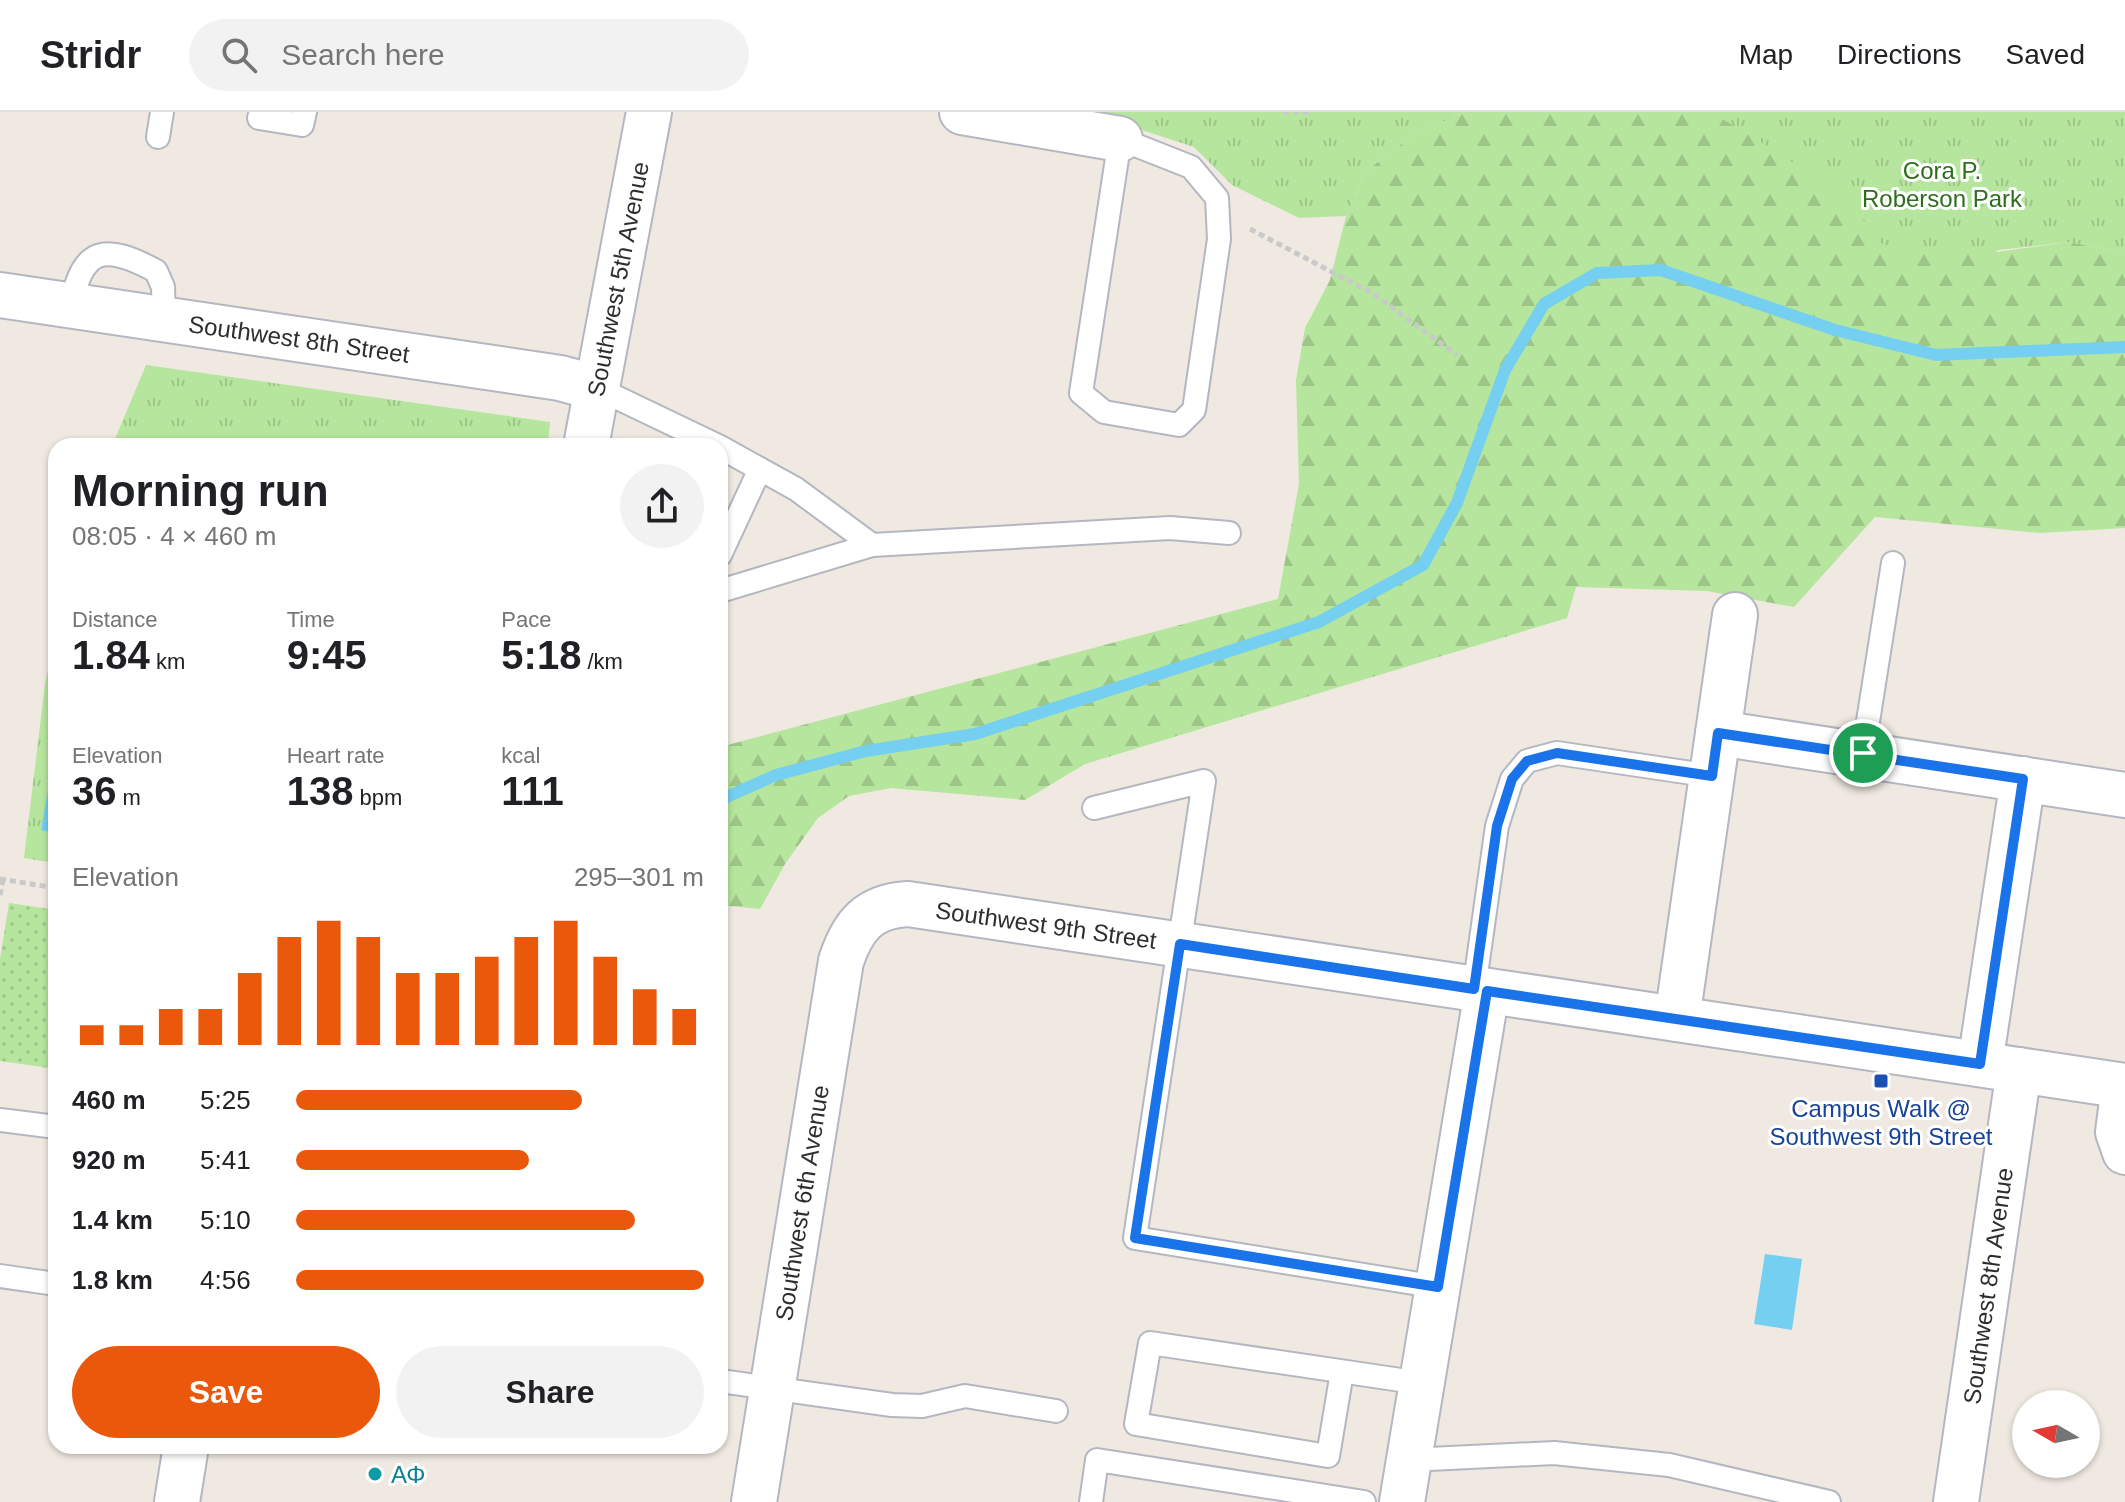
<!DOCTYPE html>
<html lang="en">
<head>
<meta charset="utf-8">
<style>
  :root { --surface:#fff; --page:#f2f2f2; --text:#202124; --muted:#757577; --line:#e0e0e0; --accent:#ea580c }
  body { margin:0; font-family:Arial,sans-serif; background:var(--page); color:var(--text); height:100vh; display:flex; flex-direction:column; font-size:30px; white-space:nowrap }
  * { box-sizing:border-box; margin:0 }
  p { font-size:26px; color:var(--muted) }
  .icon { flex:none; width:44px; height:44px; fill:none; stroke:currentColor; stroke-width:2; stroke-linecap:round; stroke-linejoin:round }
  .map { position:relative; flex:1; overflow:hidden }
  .details { position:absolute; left:48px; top:326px; width:680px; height:1016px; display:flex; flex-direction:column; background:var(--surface); border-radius:24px; box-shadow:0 2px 6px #0004 }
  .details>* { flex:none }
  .needle { width:52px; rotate:279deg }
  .tools { position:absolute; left:2012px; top:1278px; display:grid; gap:16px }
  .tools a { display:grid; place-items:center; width:88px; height:88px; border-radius:50%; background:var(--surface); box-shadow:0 2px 6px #0004; font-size:40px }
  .pin { position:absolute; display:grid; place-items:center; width:68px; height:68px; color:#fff; margin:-34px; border:4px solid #fff; border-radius:50%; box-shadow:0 2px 8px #0007 }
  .round { display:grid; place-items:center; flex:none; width:84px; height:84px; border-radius:42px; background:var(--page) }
  .overview { display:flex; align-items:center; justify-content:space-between; height:136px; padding:0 24px }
  h1 { font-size:44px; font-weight:700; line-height:60px }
  .figures { display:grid; grid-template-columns:repeat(3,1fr); gap:12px; height:136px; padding:8px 24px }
  .figures div { display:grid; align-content:center }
  .figures b { font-size:40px; font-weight:700 }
  .figures small { font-size:22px; font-weight:400 }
  .figures p { font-size:22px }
  .chart { height:224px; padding:16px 24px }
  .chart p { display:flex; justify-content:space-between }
  .chart svg { width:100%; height:144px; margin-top:8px; stroke:var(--accent); stroke-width:6 }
  .cta { display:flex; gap:16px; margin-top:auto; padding:16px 24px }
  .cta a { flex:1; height:92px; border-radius:48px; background:var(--accent); color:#fff; font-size:32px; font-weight:700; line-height:92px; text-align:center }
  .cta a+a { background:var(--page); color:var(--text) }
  ul { padding:0 24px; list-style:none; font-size:26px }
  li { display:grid; grid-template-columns:128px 96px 1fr; align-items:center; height:60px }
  li i { height:20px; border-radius:10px; background:var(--accent) }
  header { display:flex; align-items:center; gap:48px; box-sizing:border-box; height:112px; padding:0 40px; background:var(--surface); border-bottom:2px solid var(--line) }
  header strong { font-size:38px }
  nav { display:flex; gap:44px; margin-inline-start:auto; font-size:28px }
  .search { width:560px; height:72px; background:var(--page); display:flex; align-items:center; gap:20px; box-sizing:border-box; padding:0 28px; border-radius:44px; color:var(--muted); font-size:30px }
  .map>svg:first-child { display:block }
  .grass { fill:url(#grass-dots) }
  .forest { fill:url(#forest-firs) }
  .park { fill:url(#park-tufts) }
  .water { fill:#75cff0 }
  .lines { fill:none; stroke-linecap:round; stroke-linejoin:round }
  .stream { stroke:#75cff0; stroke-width:12 }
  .lane-casing { stroke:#b4b7c1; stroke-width:26 }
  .street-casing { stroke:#b4b7c1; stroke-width:48 }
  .path { stroke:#c9c9c9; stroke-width:5; stroke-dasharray:6 4; stroke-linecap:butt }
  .lane { stroke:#fff; stroke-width:22 }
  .street { stroke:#fff; stroke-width:44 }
  .route-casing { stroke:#fff; stroke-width:16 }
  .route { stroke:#1a73e8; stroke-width:10 }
  .transit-dot { fill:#1a4fb4; stroke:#fff; stroke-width:3 }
  .culture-dot { fill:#0f9aa8; stroke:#fff; stroke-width:3 }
  .labels { text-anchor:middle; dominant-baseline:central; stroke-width:6; stroke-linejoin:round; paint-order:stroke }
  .park-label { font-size:24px; fill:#2c6e1b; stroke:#fff }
  .street-label { font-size:24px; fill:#2e2e2e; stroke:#fff }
  .transit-label { font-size:24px; fill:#164399; stroke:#fff }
  .culture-label { font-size:24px; fill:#0d838f; stroke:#fff; text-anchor:start }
</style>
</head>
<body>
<header>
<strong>Stridr</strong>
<div class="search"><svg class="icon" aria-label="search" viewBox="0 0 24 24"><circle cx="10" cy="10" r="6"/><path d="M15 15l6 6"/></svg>Search here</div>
<nav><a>Map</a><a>Directions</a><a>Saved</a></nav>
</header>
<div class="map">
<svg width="2125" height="1390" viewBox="0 0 2125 1390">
  <defs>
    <pattern id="grass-dots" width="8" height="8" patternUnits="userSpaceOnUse" patternTransform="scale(2)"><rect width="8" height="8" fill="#b6e59e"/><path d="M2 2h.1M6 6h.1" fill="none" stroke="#9dc588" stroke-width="1.8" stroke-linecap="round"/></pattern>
    <pattern id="forest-firs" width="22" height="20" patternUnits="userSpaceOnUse" patternTransform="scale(2)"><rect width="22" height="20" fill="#b6e59e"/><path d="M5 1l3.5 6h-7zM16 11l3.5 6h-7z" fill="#9dc588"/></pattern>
    <pattern id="park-tufts" width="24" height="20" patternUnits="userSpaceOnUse" patternTransform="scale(2)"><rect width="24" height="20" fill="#b6e59e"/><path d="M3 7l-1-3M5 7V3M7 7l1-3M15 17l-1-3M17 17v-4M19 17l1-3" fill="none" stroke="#9dc588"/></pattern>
  </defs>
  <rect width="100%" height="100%" fill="#efe9e1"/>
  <path class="grass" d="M9,791l47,7v159l-56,-8v-102z"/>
  <path class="forest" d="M1465,0h475l57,140 72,-10 56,10v276l-86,5 -164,-16 -81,90 -87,-16 -131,-4 -9,31 -482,146 -60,36 -134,-12 -42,8 -31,22 -33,46 -25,45 -40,-4v-158l558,-148 21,-115 -3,-104 9,-52 25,-48 16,-64 20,-45 47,-36z"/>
  <g class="park">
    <path d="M1062,0h403l-52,23 -47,36 -20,45 -47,2 -67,-33 -38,-38 -83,-27z"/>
    <path d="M1711,0h414v140l-56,-10 -131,15 -56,-13c-41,-59 -110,-94 -171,-132z"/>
    <path d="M146,253l404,57 -2,24h-436z"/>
    <path d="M56,522v229l-32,-5 21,-174z"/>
  </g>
  <g class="water">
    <path d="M56,631v90l-15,-3z"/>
    <path d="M1765,1142l37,5 -10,71 -38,-6z"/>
  </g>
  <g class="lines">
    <path class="stream" d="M720,688l56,-25 90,-24 109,-17 344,-112 104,-57 34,-62 48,-133 39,-66 53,-31 64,-3 174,60 101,25 189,-8"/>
    <defs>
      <g id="lane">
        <path d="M261,0l-2,6 43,7 3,-13"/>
        <path d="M158,25l4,-25"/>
        <path d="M1120,27l71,28 26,31 2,41 -25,171 -15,15 -75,-13 -23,-19z"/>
        <path d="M71,193c12,-58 33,-62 85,-34l7,16 1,32"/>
        <path d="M597,276l121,58"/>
        <path d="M720,335l76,42 76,56 -152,46"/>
        <path d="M872,433l298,-17 59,5"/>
        <path d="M720,443l40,-86"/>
        <path d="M1863,641l30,-190"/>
        <path d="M1094,696l110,-27 -69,457 303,49"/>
        <path d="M1474,877l23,-163 15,-47 15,-18 30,-8 155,23"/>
        <path d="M0,1008l56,7"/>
        <path d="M0,1164l56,8"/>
        <path d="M1342,1260l-14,84 -192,-32 14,-81 271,40"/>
        <path d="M720,1269l172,24 30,1 43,-10 91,15"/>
        <path d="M1409,1348l145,-7 115,12 160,37"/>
        <path d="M1091,1390l6,-42 267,42"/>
      </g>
      <g id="street">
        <path d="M962,0l158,27"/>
        <path d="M0,183l560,83 37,10"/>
        <path d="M586,334l63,-334"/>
        <path d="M1718,621l407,62"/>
        <path d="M1677,907l58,-404"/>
        <path d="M1980,952l43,-285"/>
        <path d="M2124,974l-6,46 7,20"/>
        <path d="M177,1390l9,-56"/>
        <path d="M754,1390l87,-541c12,-36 28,-55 67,-57l1217,182"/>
        <path d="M1402,1390l85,-511"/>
        <path d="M1956,1390l63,-432"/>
      </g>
    </defs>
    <use href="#lane" class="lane-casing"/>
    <use href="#street" class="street-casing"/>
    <g class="path">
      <path d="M1283,0h30"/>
      <path d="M1250,117l122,64 85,62"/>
      <path d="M0,767l56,9"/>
      <path d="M0,783l3,-16"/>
    </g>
    <use href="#lane" class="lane"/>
    <use href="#street" class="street"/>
  </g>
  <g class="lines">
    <defs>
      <path id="route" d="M1718,621l305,46 -43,285 -493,-73 -49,296 -303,-49 45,-294 294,45 23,-163 15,-47 15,-18 30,-8 155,23z"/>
    </defs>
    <use href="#route" class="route-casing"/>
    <use href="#route" class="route"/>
  </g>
  <rect class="transit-dot" x="1873" y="961" width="16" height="16" rx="4"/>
  <circle class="culture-dot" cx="375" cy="1362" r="8"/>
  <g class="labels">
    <g class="park-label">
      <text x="1942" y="58">Cora P.<tspan x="1942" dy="28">Roberson Park</tspan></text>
    </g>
    <g class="street-label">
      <text transform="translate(618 167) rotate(-79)">Southwest 5th Avenue</text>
      <text transform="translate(299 227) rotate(8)">Southwest 8th Street</text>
      <text transform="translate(1046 813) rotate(8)">Southwest 9th Street</text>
      <text transform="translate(802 1091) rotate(-81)">Southwest 6th Avenue</text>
      <text transform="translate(1988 1174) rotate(-82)">Southwest 8th Avenue</text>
    </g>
    <g class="transit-label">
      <text x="1881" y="996">Campus Walk @<tspan x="1881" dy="28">Southwest 9th Street</tspan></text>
    </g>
    <g class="culture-label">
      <text x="391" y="1362">ΑΦ</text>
    </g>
  </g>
</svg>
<div class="tools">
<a><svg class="needle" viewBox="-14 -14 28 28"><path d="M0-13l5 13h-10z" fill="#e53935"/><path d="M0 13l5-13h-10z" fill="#757577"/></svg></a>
</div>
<div class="pin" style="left:1863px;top:641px;background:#1e9e55"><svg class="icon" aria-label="arrive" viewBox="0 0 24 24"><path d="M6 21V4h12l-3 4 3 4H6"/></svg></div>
<section class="details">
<div class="overview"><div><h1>Morning run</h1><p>08:05 · 4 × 460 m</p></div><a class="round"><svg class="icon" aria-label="share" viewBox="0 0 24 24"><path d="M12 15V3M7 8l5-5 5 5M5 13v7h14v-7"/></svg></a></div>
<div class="figures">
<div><p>Distance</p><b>1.84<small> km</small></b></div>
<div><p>Time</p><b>9:45</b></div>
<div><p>Pace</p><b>5:18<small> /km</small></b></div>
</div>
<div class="figures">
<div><p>Elevation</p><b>36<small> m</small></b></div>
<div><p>Heart rate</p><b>138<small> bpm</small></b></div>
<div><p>kcal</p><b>111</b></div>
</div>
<div class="chart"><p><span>Elevation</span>295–301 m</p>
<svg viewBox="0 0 160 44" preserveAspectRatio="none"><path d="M5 44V38M15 44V38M25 44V33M35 44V33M45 44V22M55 44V11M65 44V6M75 44V11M85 44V22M95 44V22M105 44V17M115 44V11M125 44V6M135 44V17M145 44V27M155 44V33"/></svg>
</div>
<ul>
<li><b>460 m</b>5:25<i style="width:70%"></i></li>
<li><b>920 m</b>5:41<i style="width:57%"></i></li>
<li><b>1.4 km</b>5:10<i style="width:83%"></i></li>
<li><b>1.8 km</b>4:56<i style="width:100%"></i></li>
</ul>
<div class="cta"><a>Save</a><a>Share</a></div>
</section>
</div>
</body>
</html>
